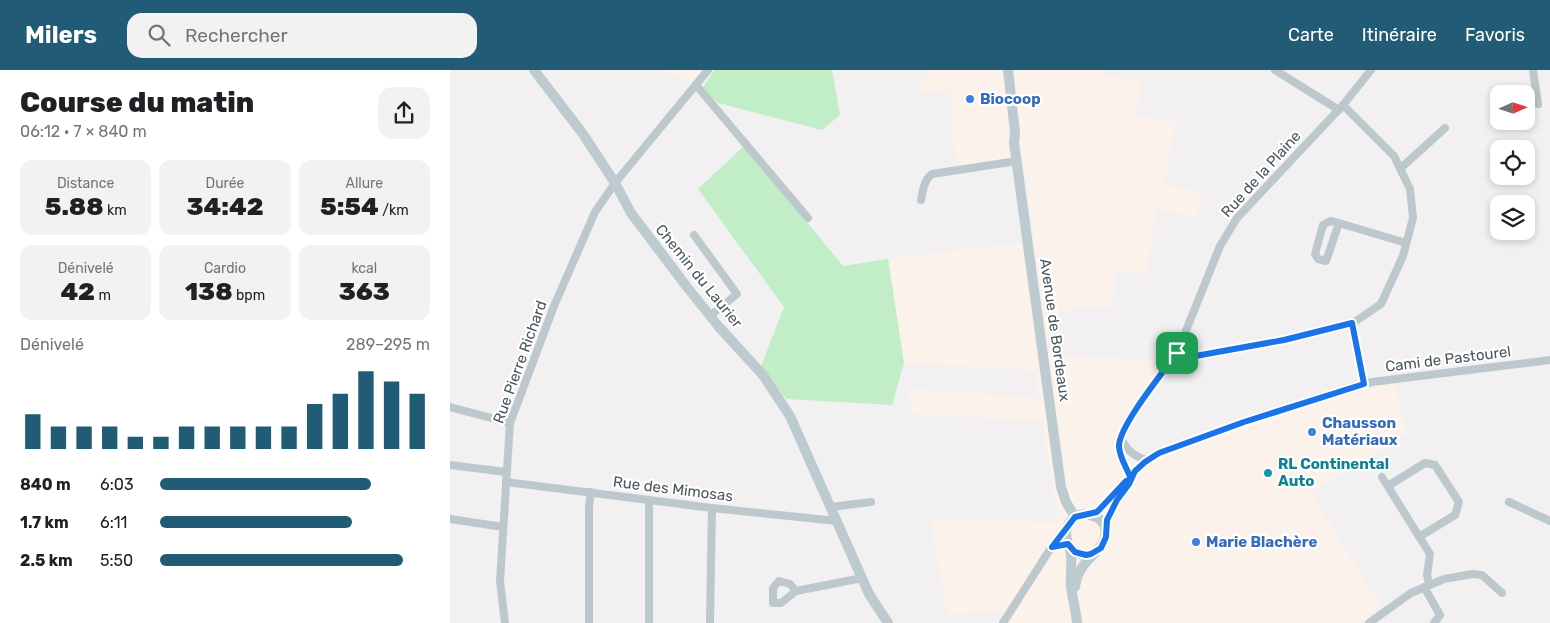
<!DOCTYPE html>
<html lang="fr">
<head>
<meta charset="utf-8">
<style>
  :root { --surface:#fff; --page:#f2f2f2; --text:#202124; --muted:#757577; --accent:#215b75 }
  body { margin:0; font-family:Rubik,sans-serif; background:var(--page); color:var(--text); height:100vh; display:flex; flex-direction:column; font-size:19px; white-space:nowrap }
  * { box-sizing:border-box; margin:0 }
  p { font-size:16px; color:var(--muted) }
  .icon { flex:none; width:28px; height:28px; fill:none; stroke:currentColor; stroke-width:2; stroke-linecap:round; stroke-linejoin:round }
  .map { position:relative; flex:1; overflow:hidden }
  .details { display:flex; flex-direction:column; background:var(--surface); width:450px }
  .details>* { flex:none }
  .needle { width:32px; rotate:87deg }
  .fabs { position:absolute; left:1040px; top:15px; display:grid; gap:10px }
  .fabs a { display:grid; place-items:center; width:45px; height:45px; border-radius:10px; background:var(--surface); box-shadow:0 2px 8px #0003; font-size:25px }
  .pin { position:absolute; display:grid; place-items:center; width:42px; height:42px; color:#fff; margin:-21px; border-radius:10px; box-shadow:0 2px 8px #0006 }
  .round { display:grid; place-items:center; flex:none; width:52px; height:52px; border-radius:15px; background:var(--page) }
  .headline { display:flex; align-items:center; justify-content:space-between; height:85px; padding:0 20px }
  h1 { font-size:28px; font-weight:800; line-height:38px }
  .metrics { display:grid; grid-template-columns:repeat(3,1fr); gap:8px; height:85px; padding:5px 20px }
  .metrics div { display:grid; align-content:center; border-radius:12px; background:var(--page); text-align:center }
  .metrics b { font-size:25px; font-weight:800 }
  .metrics small { font-size:14px; font-weight:400 }
  .metrics p { font-size:14px }
  .chart { height:140px; padding:10px 20px }
  .chart p { display:flex; justify-content:space-between }
  .chart svg { width:100%; height:90px; margin-top:5px; stroke:var(--accent); stroke-width:6 }
  ul { padding:0 20px; list-style:none; font-size:16px }
  li { display:grid; grid-template-columns:80px 60px 1fr; align-items:center; height:38px }
  li i { height:12px; border-radius:6px; background:var(--accent) }
  header { display:flex; align-items:center; gap:30px; box-sizing:border-box; height:70px; padding:0 25px; background:var(--accent); color:#fff }
  header strong { font-size:24px }
  nav { display:flex; gap:28px; margin-inline-start:auto; font-size:18px }
  .search { width:350px; height:45px; background:var(--page); display:flex; align-items:center; gap:12px; box-sizing:border-box; padding:0 18px; border-radius:15px; color:var(--muted); font-size:19px }
  main { display:flex; flex:1; min-height:0 }
  .map>svg:first-child { display:block }
  .commercial { fill:#fbf3eb }
  .green { fill:#c1edc7 }
  .lines { fill:none; stroke-linecap:round; stroke-linejoin:round }
  .street { stroke:#bdc8cc; stroke-width:8 }
  .secondary { stroke:#bdcbd1; stroke-width:10 }
  .route-casing { stroke:#fff; stroke-width:10 }
  .route { stroke:#1a73e8; stroke-width:6 }
  .shop-dot { fill:#3f7fe0; stroke:#fff; stroke-width:2 }
  .culture-dot { fill:#0f9aa8; stroke:#fff; stroke-width:2 }
  .labels { text-anchor:middle; dominant-baseline:central; stroke-width:4.5; stroke-linejoin:round; paint-order:stroke }
  .shop-label { font-size:15px; font-weight:bold; fill:#366cbe; stroke:#fff; text-anchor:start }
  .street-label { font-size:15px; fill:#49585d; stroke:#fff }
  .culture-label { font-size:15px; font-weight:bold; fill:#0d838f; stroke:#fff; text-anchor:start }
</style>
</head>
<body>
<header>
<strong>Milers</strong>
<div class="search"><svg class="icon" aria-label="search" viewBox="0 0 24 24"><circle cx="10" cy="10" r="6"/><path d="M15 15l6 6"/></svg>Rechercher</div>
<nav><a>Carte</a><a>Itinéraire</a><a>Favoris</a></nav>
</header>
<main>
<section class="details">
<div class="headline"><div><h1>Course du matin</h1><p>06:12 · 7 × 840 m</p></div><a class="round"><svg class="icon" aria-label="share" viewBox="0 0 24 24"><path d="M12 15V3M7 8l5-5 5 5M5 13v7h14v-7"/></svg></a></div>
<div class="metrics">
<div><p>Distance</p><b>5.88<small> km</small></b></div>
<div><p>Durée</p><b>34:42</b></div>
<div><p>Allure</p><b>5:54<small> /km</small></b></div>
</div>
<div class="metrics">
<div><p>Dénivelé</p><b>42<small> m</small></b></div>
<div><p>Cardio</p><b>138<small> bpm</small></b></div>
<div><p>kcal</p><b>363</b></div>
</div>
<div class="chart"><p><span>Dénivelé</span>289–295 m</p>
<svg viewBox="0 0 160 44" preserveAspectRatio="none"><path d="M5 44V27M15 44V33M25 44V33M35 44V33M45 44V38M55 44V38M65 44V33M75 44V33M85 44V33M95 44V33M105 44V33M115 44V22M125 44V17M135 44V6M145 44V11M155 44V17"/></svg>
</div>
<ul>
<li><b>840 m</b>6:03<i style="width:78%"></i></li>
<li><b>1.7 km</b>6:11<i style="width:71%"></i></li>
<li><b>2.5 km</b>5:50<i style="width:90%"></i></li>
</ul>
</section>
<div class="map">
<svg width="1100" height="553" viewBox="0 0 1100 553">
  <rect width="100%" height="100%" fill="#f2f0f1"/>
  <g class="commercial">
    <path d="M212,0h40l-11,14z"/>
    <path d="M480,0h174l-1,5 38,6 -5,34 40,8 -12,62 38,8 -5,24 -41,-7 -9,63 -32,-1 -2,36 -32,-2 -23,8 -10,21 2,19 116,7 -30,38 -22,41 11,39 38,-23 114,-41 58,-17 59,-15 13,51 -96,59 70,113 -23,17h-350l7,-12 -68,3 -17,-96 128,5 -15,-102 -130,-7 -4,-25 130,9 -4,-28 -131,-7 -16,-104 147,-18 -12,-83 -66,8 -6,-38 3,-1 -5,-37 -34,4z"/>
  </g>
  <g class="green">
    <path d="M264,0h118l8,45 -18,15 -104,-27 -16,-14z"/>
    <path d="M294,76l99,120 45,-7 16,104 -12,42 -106,-6 -25,-33 23,-59 -86,-118z"/>
  </g>
  <g class="lines">
    <g class="street">
      <path d="M825,0l64,40"/>
      <path d="M1083,0l5,34"/>
      <path d="M246,15l112,133"/>
      <path d="M951,98l44,-40"/>
      <path d="M471,130c2,-10 3,-20 11,-26l85,-13"/>
      <path d="M889,153l-13,38 -8,-2 -3,-5 8,-29 7,-4 9,2 67,20"/>
      <path d="M244,165l43,59 -27,22"/>
      <path d="M903,253l11,61"/>
      <path d="M727,283l13,4 94,-17 69,-17 28,-19 22,-48 10,-38 -3,-29 -16,-33 -51,-51"/>
      <path d="M0,337l60,16"/>
      <path d="M671,369c7,12 13,18 27,21"/>
      <path d="M0,395l56,7"/>
      <path d="M932,407l48,77 -3,21 2,10"/>
      <path d="M681,409l-9,-19 -3,-17 11,-25 47,-65 43,-107 17,-28 106,-113 28,-35"/>
      <path d="M56,412l206,26 125,13"/>
      <path d="M938,416l37,-23 10,2 24,37 -4,13 -36,22"/>
      <path d="M1059,432l41,19"/>
      <path d="M381,437l40,-5"/>
      <path d="M639,445l8,-3 26,-27"/>
      <path d="M0,449l53,8"/>
      <path d="M655,460l6,-19 18,-27 6,-13 10,-9 14,-9 85,-31 110,-36 18,-4 178,-22"/>
      <path d="M974,517l16,28 -6,8"/>
      <path d="M346,521l-6,-7 -11,-3 -6,7v15h8l15,-12 66,-13"/>
      <path d="M55,553l-5,-42 10,-158 44,-117 41,-94 20,-29 93,-113"/>
      <path d="M139,553v-117l2,-14"/>
      <path d="M199,553v-123"/>
      <path d="M260,553l2,-115"/>
      <path d="M553,553l51,-80 13,-16"/>
      <path d="M919,553l42,-30 33,-14 29,-5 9,1 20,18"/>
    </g>
    <g class="secondary">
      <path d="M84,0l49,64 32,49 16,30 56,74 32,40 44,48 27,41 79,178 19,29"/>
      <path d="M558,0l7,62 -1,11 47,344 5,15 9,15"/>
      <path d="M618,474c25,34 57,-22 22,-29 -8,-2 -15,1 -20,7 -9,12 0,22 1,33 1,10 -1,21 0,31 1,12 5,24 6,37"/>
      <path d="M625,517c2,-15 9,-24 20,-34"/>
    </g>
  </g>
  <g class="lines">
    <defs>
      <path id="route" d="M727,283c-13,18 -58,73 -58,93 0,11 8,22 12,33l-5,2 -29,31 -22,5 -23,30 16,-3 7,8 11,3 5,-1 10,-6 5,-11 1,-17 10,-20 12,-16 6,-13 10,-9 14,-9 85,-31 120,-38 -12,-61 -68,17 -94,17 -13,-4"/>
    </defs>
    <use href="#route" class="route-casing"/>
    <use href="#route" class="route"/>
  </g>
  <g class="shop-dot">
    <circle cx="520" cy="29" r="5"/>
    <circle cx="862" cy="362" r="5"/>
    <circle cx="746" cy="472" r="5"/>
  </g>
  <circle class="culture-dot" cx="818" cy="403" r="5"/>
  <g class="labels">
    <g class="shop-label">
      <text x="530" y="29">Biocoop</text>
      <text x="872" y="353">Chausson<tspan x="872" dy="17">Matériaux</tspan></text>
      <text x="756" y="472">Marie Blachère</text>
    </g>
    <g class="street-label">
      <text transform="translate(811 104) rotate(-48)">Rue de la Plaine</text>
      <text transform="translate(249 206) rotate(51)">Chemin du Laurier</text>
      <text transform="translate(605 260) rotate(82)">Avenue de Bordeaux</text>
      <text transform="translate(998 289) rotate(-7)">Cami de Pastourel</text>
      <text transform="translate(70 292) rotate(-70)">Rue Pierre Richard</text>
      <text transform="translate(223 419) rotate(7)">Rue des Mimosas</text>
    </g>
    <g class="culture-label">
      <text x="828" y="394">RL Continental<tspan x="828" dy="17">Auto</tspan></text>
    </g>
  </g>
</svg>
<div class="fabs">
<a><svg class="needle" viewBox="-14 -14 28 28"><path d="M0-13l5 13h-10z" fill="#e53935"/><path d="M0 13l5-13h-10z" fill="#757577"/></svg></a>
<a><svg class="icon" aria-label="locate" viewBox="0 0 24 24"><circle cx="12" cy="12" r="6"/><path d="M12 2v4M12 18v4M2 12h4M18 12h4"/></svg></a>
<a><svg class="icon" aria-label="layers" viewBox="0 0 24 24"><path d="M12 4l9 5-9 5-9-5zM3 14l9 5 9-5"/></svg></a>
</div>
<div class="pin" style="left:727px;top:283px;background:#1e9e55"><svg class="icon" aria-label="arrive" viewBox="0 0 24 24"><path d="M6 21V4h12l-3 4 3 4H6"/></svg></div>
</div>
</main>
</body>
</html>
